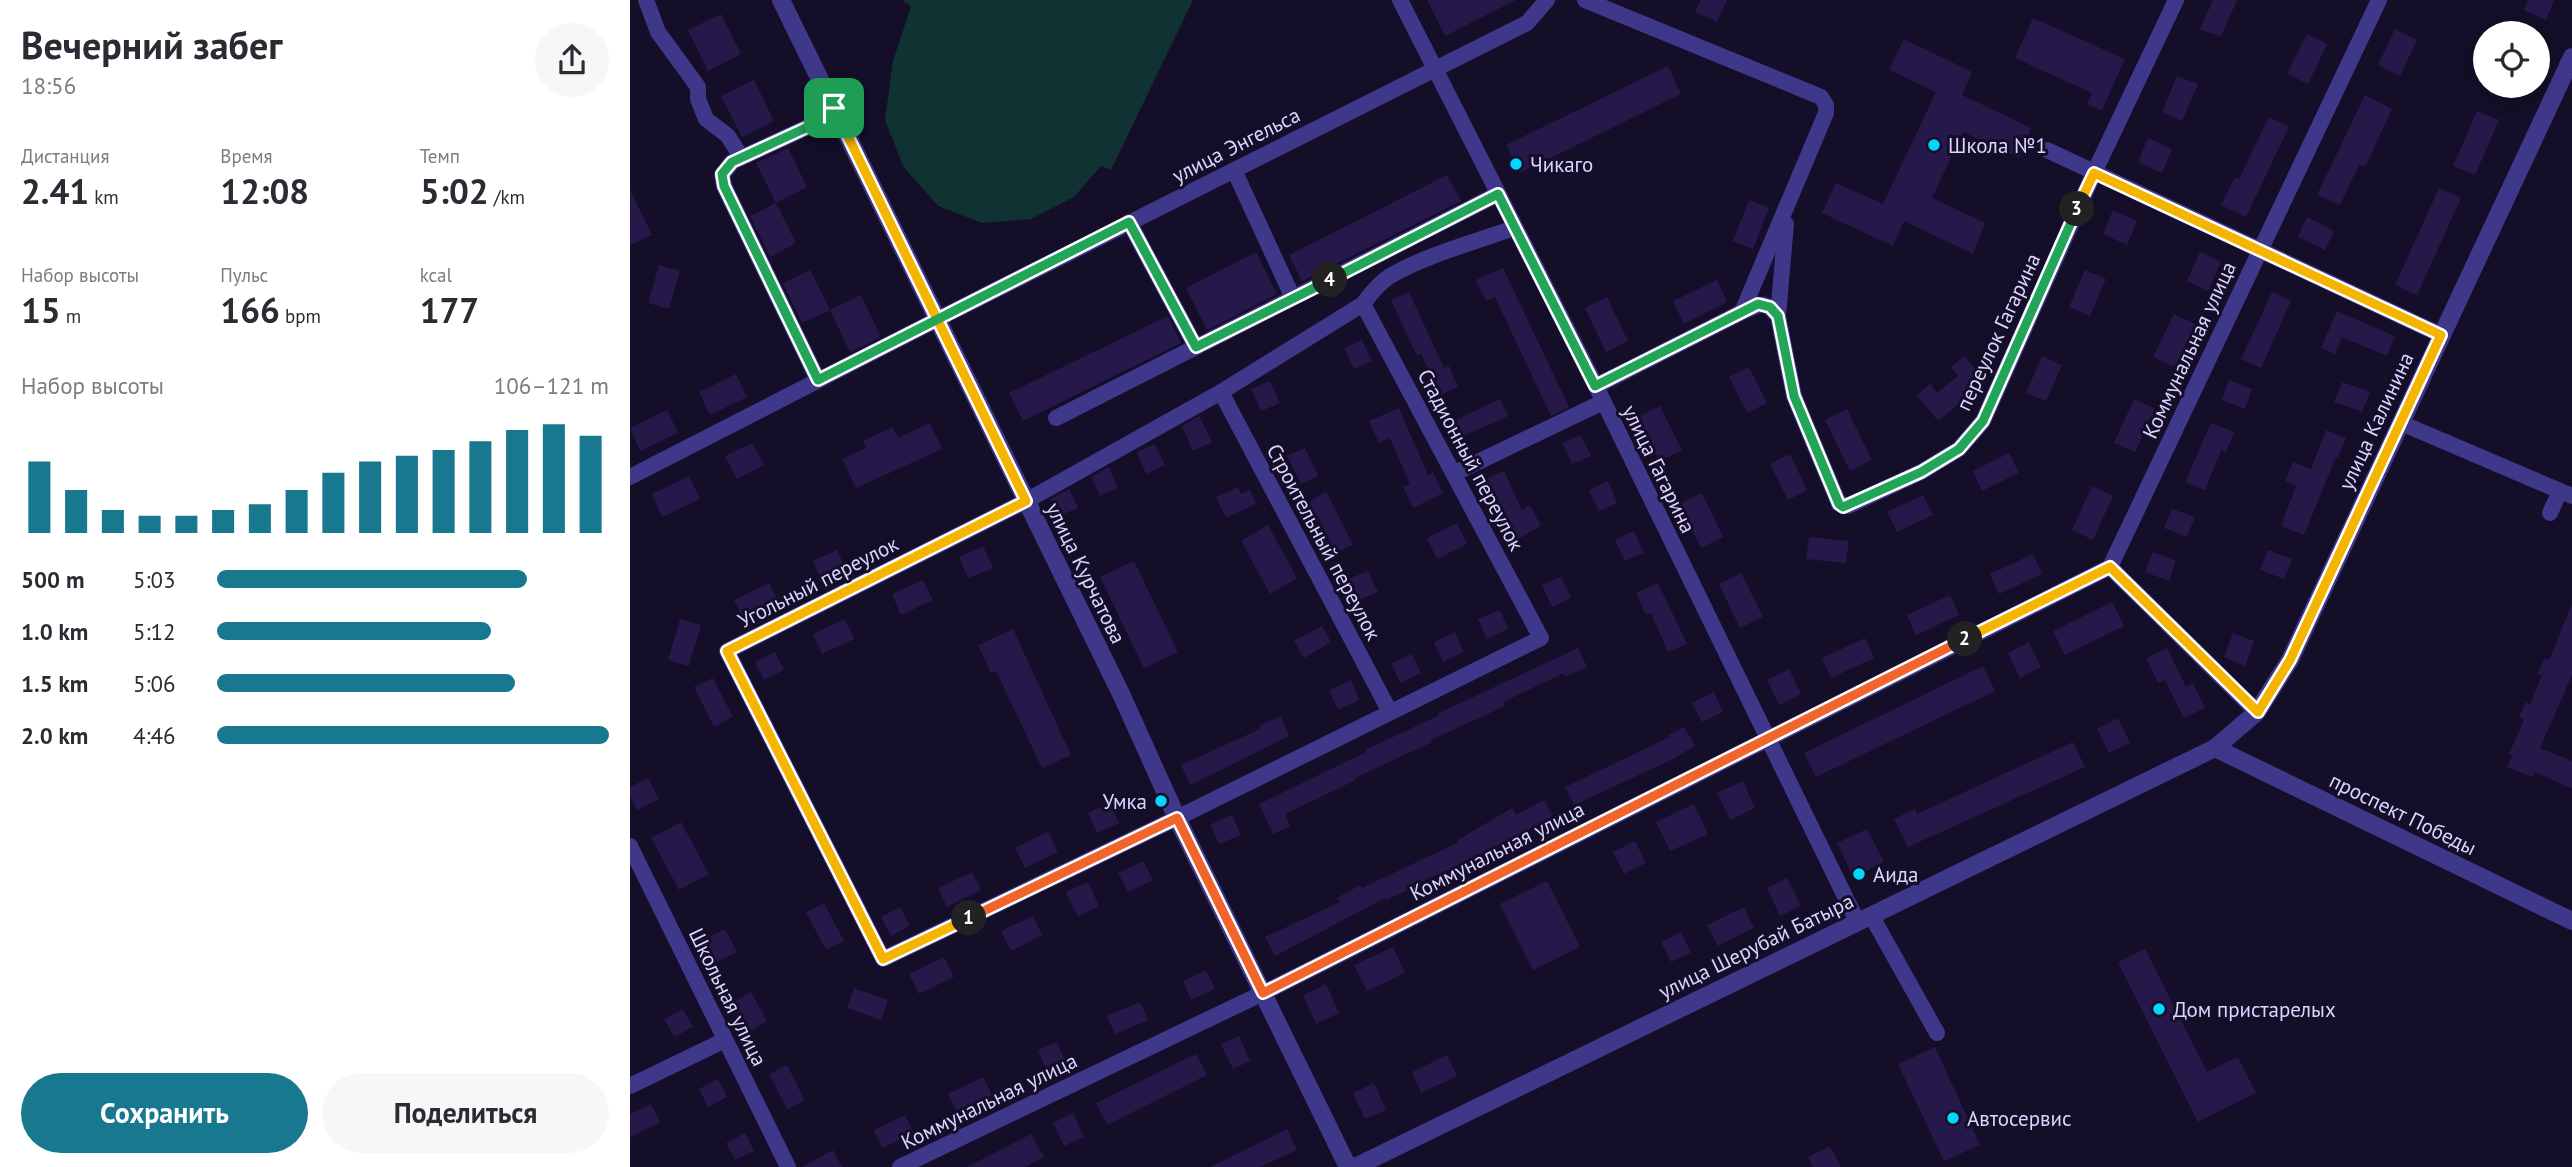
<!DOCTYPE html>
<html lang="ru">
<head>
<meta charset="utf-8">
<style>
  :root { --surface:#fff; --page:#f7f7f7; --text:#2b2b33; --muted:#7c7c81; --accent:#18788f }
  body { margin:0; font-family:"PT Sans",sans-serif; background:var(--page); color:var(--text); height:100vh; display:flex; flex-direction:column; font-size:26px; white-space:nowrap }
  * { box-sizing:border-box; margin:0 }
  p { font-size:23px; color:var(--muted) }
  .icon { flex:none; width:38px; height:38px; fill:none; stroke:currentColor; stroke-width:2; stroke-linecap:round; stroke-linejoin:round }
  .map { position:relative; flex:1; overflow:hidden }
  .side { display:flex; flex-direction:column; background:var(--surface); width:630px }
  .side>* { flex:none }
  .controls { position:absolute; left:1843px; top:21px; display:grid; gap:14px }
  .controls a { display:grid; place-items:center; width:77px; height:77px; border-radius:50%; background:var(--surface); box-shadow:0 4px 18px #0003; font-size:35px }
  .pin { position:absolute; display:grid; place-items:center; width:60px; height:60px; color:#fff; margin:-30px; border-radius:14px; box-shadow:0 4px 10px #0006 }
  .km { position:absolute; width:35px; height:35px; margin:-18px; border-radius:50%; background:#222; color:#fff; font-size:19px; line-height:35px; text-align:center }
  .round { display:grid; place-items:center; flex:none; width:74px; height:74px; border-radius:37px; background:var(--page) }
  .summary { display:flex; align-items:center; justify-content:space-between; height:119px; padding:0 21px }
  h1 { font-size:38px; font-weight:800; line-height:52px }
  .metrics { display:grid; grid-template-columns:repeat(3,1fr); gap:10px; height:119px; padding:7px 21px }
  .metrics div { display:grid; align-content:center }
  .metrics b { font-size:35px; font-weight:800 }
  .metrics small { font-size:19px; font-weight:400 }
  .metrics p { font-size:19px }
  .chart { height:196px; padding:14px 21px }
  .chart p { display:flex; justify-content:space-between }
  .chart svg { width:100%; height:126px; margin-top:7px; stroke:var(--accent); stroke-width:6 }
  .button { display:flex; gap:14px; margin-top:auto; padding:14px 21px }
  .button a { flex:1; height:80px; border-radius:42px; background:var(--accent); color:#fff; font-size:28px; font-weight:800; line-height:80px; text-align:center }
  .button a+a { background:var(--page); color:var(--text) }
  ul { padding:0 21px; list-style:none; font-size:23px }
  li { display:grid; grid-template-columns:112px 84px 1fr; align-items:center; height:52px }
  li i { height:18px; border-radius:9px; background:var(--accent) }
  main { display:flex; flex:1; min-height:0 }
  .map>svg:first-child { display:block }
  .green { fill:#113232 }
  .building { fill:#26194a }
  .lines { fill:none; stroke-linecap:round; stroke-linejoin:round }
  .minor { stroke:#3f378a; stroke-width:16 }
  .tertiary { stroke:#3f378a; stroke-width:18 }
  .split-1-casing { stroke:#fff; stroke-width:14 }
  .split-2-casing { stroke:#fff; stroke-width:14 }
  .split-3-casing { stroke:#fff; stroke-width:14 }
  .split-4-casing { stroke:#fff; stroke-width:14 }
  .split-5-casing { stroke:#fff; stroke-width:14 }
  .split-1 { stroke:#f5b400; stroke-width:9 }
  .split-2 { stroke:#f0652b; stroke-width:9 }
  .split-3 { stroke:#f5b400; stroke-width:9 }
  .split-4 { stroke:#22a559; stroke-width:9 }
  .split-5 { stroke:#22a559; stroke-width:9 }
  .poi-dot { fill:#01d6ff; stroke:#140e28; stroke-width:2.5 }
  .labels { text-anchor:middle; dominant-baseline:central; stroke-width:6; stroke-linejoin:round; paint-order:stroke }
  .street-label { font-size:21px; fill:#dcd5ff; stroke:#140e28 }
  .poi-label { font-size:21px; fill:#dcd5ff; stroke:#140e28; text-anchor:start }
</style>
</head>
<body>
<main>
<section class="side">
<div class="summary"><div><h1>Вечерний забег</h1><p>18:56</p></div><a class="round"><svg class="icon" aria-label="share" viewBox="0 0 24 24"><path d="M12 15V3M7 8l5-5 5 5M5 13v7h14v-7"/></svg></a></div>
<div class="metrics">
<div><p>Дистанция</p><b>2.41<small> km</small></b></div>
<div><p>Время</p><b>12:08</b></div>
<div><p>Темп</p><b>5:02<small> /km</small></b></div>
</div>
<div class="metrics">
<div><p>Набор высоты</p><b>15<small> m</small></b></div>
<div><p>Пульс</p><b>166<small> bpm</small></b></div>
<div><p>kcal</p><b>177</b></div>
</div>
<div class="chart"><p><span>Набор высоты</span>106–121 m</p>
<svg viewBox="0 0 160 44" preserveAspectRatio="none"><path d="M5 44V19M15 44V29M25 44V36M35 44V38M45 44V38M55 44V36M65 44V34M75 44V29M85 44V23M95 44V19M105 44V17M115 44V15M125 44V12M135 44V8M145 44V6M155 44V10"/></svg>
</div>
<ul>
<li><b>500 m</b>5:03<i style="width:79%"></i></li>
<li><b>1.0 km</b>5:12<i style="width:70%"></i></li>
<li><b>1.5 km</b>5:06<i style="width:76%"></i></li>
<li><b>2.0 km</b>4:46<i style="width:100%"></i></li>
</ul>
<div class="button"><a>Сохранить</a><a>Поделиться</a></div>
</section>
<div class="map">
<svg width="1942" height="1167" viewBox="0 0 1942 1167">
  <rect width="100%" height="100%" fill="#140e28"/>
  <path class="green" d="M272,0h291l-82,170 -10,-4 -27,31 -43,22 -49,4 -44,-17 -35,-40 -18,-46 8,-59 18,-55z"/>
  <g class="building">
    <path d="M797,0h89l-71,36z"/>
    <path d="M1071,0h26l-10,22 -22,-10z"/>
    <path d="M1583,0h24l-16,37 -21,-8z"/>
    <path d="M1898,0h26l-8,20 -22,-10z"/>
    <path d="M91,14l20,40 -33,17 -20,-41z"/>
    <path d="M1403,18l92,41 -23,51 -15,-6 5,-11 -77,-35z"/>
    <path d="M1765,29l22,11 -17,36 -22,-11z"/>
    <path d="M1677,34l20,10 -19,40 -21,-10z"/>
    <path d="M1274,39l68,33 -10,23 69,33 -12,30 -56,-26 -31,66 53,25 -12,31 -69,-33 -11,25 -71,-33 14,-30 47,21 53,-112 -47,-22z"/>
    <path d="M1038,66l13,28 -161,79 -14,-28z"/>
    <path d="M1547,76l21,8 -16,37 -20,-9z"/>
    <path d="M124,80l20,41 -32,16 -21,-41z"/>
    <path d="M1735,95l27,14 -27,58 -6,-2 -19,40 -23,-10z"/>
    <path d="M1847,111l22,9 -24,55 -22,-9z"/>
    <path d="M1639,117l20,10 -43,90 -25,-12 14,-28 4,2z"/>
    <path d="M1518,138l24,11 -10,24 -24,-11z"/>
    <path d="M158,148l19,39 -31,16 -20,-40z"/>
    <path d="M817,175l14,26 -159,80 -13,-26z"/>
    <path d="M1809,188l22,10 -44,97 -22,-10z"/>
    <path d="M0,190l22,45 -22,10z"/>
    <path d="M1119,200l20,8 -16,41 -20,-8z"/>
    <path d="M146,203l20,40 -26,14 -20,-41z"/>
    <path d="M1483,210l24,11 -10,24 -24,-11z"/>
    <path d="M1677,217l27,14 -9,19 -27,-13z"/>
    <path d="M626,252l21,42 -70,36 -21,-42z"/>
    <path d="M1570,252l21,10 -13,29 -21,-10z"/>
    <path d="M29,265l21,6 -11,38 -21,-6z"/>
    <path d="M873,268l66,139 -18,9 -56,-119 -9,4 -10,-21z"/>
    <path d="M180,270l20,40 -28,13 -19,-40z"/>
    <path d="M1455,270l21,9 -16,37 -21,-9z"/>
    <path d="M1087,280l10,22 -43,22 -11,-23z"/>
    <path d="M779,292l35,76 5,-2 9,21 -18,8 -19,-41 -4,2 -26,-56z"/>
    <path d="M1642,292l19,9 -30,67 -20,-9z"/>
    <path d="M231,295l20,42 -31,15 -20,-42z"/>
    <path d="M977,297l21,44 -22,11 -21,-44z"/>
    <path d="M1707,311l58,25 -8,20 -45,-19 -7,17 -14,-6z"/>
    <path d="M1544,314l21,10 -20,43 -22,-10z"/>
    <path d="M538,316l13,27 -158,78 -14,-28z"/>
    <path d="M732,340l10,21 -18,8 -10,-21z"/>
    <path d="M1334,356l22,26 -48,39 -21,-26 13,-11 7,9 21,-17 -7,-9z"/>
    <path d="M1412,356l20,9 -16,36 -20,-8z"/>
    <path d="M1119,367l18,36 -20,10 -18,-36z"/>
    <path d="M106,374l11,23 -37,18 -11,-23z"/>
    <path d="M1599,380l23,9 -7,20 -23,-9z"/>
    <path d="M640,381l10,22 -19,8 -10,-22z"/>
    <path d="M1712,382l28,10 -8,20 -28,-10z"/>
    <path d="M870,399l8,17 -49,22 -8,-16z"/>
    <path d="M1504,399l21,10 -20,43 -21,-9z"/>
    <path d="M1030,406l22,44 -23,11 -21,-44z"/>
    <path d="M769,408l29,67 5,-3 10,21 -30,15 -10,-21 7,-3 -20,-46 -11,5 -10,-22z"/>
    <path d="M1217,409l25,51 -22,11 -25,-51z"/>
    <path d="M37,410l11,23 -38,18 -10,-23z"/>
    <path d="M569,416l13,26 -19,9 -11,-25z"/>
    <path d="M300,423l12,26 -86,39 -14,-29 24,-11 -3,-7 30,-14 5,11z"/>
    <path d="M1581,423l23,9 -8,20 -5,-2 -16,40 -20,-8z"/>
    <path d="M1696,430l20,8 -8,20 -2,-1 -32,78 -23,-9 15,-40 -11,-5 8,-19 18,7z"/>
    <path d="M951,435l10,21 -19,8 -10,-21z"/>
    <path d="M122,443l12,22 -27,14 -12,-23z"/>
    <path d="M525,444l10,21 -19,9 -9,-22z"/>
    <path d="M675,448l13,28 -17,8 -14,-28z"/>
    <path d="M1379,453l10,20 -37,18 -9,-20z"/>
    <path d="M1160,454l17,36 -19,10 -18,-36z"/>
    <path d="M479,467l9,21 -18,8 -9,-19z"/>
    <path d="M874,471l18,39 8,-5 11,21 -23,13 -32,-60z"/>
    <path d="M59,476l11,23 -38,18 -10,-23z"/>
    <path d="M978,481l9,22 -18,8 -10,-21z"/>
    <path d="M1462,486l21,10 -20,44 -21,-10z"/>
    <path d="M608,487l3,7 9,-4 6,14 -30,14 -10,-21z"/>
    <path d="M439,489l9,19 -19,8 -8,-17z"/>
    <path d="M696,491l27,54 -18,8 -16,-35 -2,1 -8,-17z"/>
    <path d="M1072,493l21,44 -22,11 -22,-44z"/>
    <path d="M1293,495l10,20 -36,17 -10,-20z"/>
    <path d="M1542,509l23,8 -8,20 -23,-9z"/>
    <path d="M827,523l10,21 -30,15 -10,-21z"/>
    <path d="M638,525l29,53 -27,16 -29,-53z"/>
    <path d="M1004,531l10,22 -19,8 -10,-21z"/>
    <path d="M1179,537l40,4 -3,22 -40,-4z"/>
    <path d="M353,546l10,22 -25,10 -9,-21z"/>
    <path d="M207,550l10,21 -25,11 -9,-21z"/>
    <path d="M1638,550l24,9 -8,20 -24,-9z"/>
    <path d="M1523,552l23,9 -7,20 -24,-9z"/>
    <path d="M1403,554l9,20 -43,20 -9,-20z"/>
    <path d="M504,561l44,91 -34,16 -44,-91z"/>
    <path d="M738,571l10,21 -19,8 -10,-21z"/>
    <path d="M1111,573l22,44 -23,11 -21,-44z"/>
    <path d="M931,577l10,21 -19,9 -10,-22z"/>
    <path d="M293,580l10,20 -32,15 -9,-21z"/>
    <path d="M139,583l10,20 -35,17 -10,-20z"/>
    <path d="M1028,583l29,61 -19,8 -17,-39 -5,2 -10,-22z"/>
    <path d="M1320,595l9,20 -43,20 -9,-20z"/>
    <path d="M1482,602l12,24 -59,29 -12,-24z"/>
    <path d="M1942,604v71l-32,73 32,13v28l-37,-17 -3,5 -25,-10 5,-11 -3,-2 15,-34 -5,-3 7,-15 4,2 12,-29 -5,-1 8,-16 4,2z"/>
    <path d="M870,610l8,19 -21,10 -9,-20z"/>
    <path d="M50,619l21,6 -12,41 -21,-6z"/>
    <path d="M215,619l9,20 -32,15 -9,-20z"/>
    <path d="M692,626l9,16 -27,16 -10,-17z"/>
    <path d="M383,629l58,126 -29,13 -46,-97 -5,2 -13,-28z"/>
    <path d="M825,632l9,20 -21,10 -9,-20z"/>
    <path d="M1603,633l21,8 -9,25 -21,-9z"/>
    <path d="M1235,638l9,20 -43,20 -9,-20z"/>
    <path d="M1399,642l12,25 -21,11 -12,-25z"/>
    <path d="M948,648l9,19 -22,10 -1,-4 -61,29 2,4 -74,34 1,2 -77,36 1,2 -71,34 5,12 -17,8 -14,-30 107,-52 -1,-2 73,-34 -1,-2z"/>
    <path d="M1537,648l19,39 7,-4 12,25 -21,10 -19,-38 -7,3 -12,-25z"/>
    <path d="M145,652l9,18 -20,10 -9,-18z"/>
    <path d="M782,654l9,19 -21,10 -9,-20z"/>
    <path d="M1353,666l12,25 -179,86 -12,-24z"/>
    <path d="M1159,669l12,25 -22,11 -12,-25z"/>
    <path d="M83,678l20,39 -19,10 -20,-40z"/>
    <path d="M721,680l8,20 -21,10 -9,-20z"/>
    <path d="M1084,692l9,20 -21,10 -10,-19z"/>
    <path d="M651,716l8,20 -99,49 -9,-20 79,-36 -1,-3z"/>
    <path d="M1488,718l12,25 -21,10 -12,-24z"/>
    <path d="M1054,727l11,19 -26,15 -95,44 -9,-18 105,-50 -1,-2z"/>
    <path d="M1443,742l12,25 -177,80 -14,-28 21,-10 2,5z"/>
    <path d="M18,778l11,21 -22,11 -7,-14v-9z"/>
    <path d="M1113,781l12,27 -25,12 -13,-27z"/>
    <path d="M914,800l9,17 -92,47 -54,24 1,2 -22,10 -1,-2 -110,58 -10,-19 75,-35 -3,-4 23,-13 2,3 97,-46 -1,-2 54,-32 4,7z"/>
    <path d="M480,803l9,20 -22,10 -9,-20z"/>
    <path d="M1064,804l14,30 -38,17 -14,-29z"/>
    <path d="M602,815l9,20 -22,9 -9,-19z"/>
    <path d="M51,822l28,52 -30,16 -28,-52z"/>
    <path d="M1237,829l17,33 -31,15 -16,-34z"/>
    <path d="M418,832l10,20 -33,16 -10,-20z"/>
    <path d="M1005,841l11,22 -22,11 -11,-22z"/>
    <path d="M513,861l10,19 -25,12 -10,-19z"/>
    <path d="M342,872l9,18 -34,17 -9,-19z"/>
    <path d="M1157,878l14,28 -21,10 -13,-28z"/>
    <path d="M917,881l33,66 -47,23 -33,-66z"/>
    <path d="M458,882l11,24 -21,11 -12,-25z"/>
    <path d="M194,903l20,38 -18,9 -20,-38z"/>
    <path d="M270,907l10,19 -19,10 -10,-19z"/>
    <path d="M1114,907l10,21 -36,18 -11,-21z"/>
    <path d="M403,916l9,19 -31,16 -10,-20z"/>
    <path d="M95,929l12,23 -20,10 -11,-23z"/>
    <path d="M1051,932l10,21 -20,9 -10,-20z"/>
    <path d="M763,947l12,26 -38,18 -13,-26z"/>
    <path d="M1515,949l62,123 31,-15 18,36 -58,29 -80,-160z"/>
    <path d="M314,957l10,20 -35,17 -10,-20z"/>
    <path d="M576,970l9,19 -24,11 -8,-19z"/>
    <path d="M696,984l13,29 -23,11 -13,-29z"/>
    <path d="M224,988l34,12 -7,20 -34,-12z"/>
    <path d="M121,992l16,29 -19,11 -16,-29z"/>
    <path d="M510,1002l8,18 -33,14 -8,-18z"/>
    <path d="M53,1009l10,18 -19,10 -10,-18z"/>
    <path d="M609,1036l11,25 -17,8 -12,-25z"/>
    <path d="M427,1042l8,19 -19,8 -8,-19z"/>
    <path d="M1305,1047l45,98 -36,16 -46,-97z"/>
    <path d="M566,1054l11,21 -100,50 -11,-22z"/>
    <path d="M817,1055l10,21 -36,17 -9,-21z"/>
    <path d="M157,1065l18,36 -18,8 -18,-35z"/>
    <path d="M353,1077l9,18 -35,17 -9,-18z"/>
    <path d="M88,1079l9,18 -19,10 -9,-18z"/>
    <path d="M744,1083l12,27 -21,9 -12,-26z"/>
    <path d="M21,1104l9,18 -30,15v-23z"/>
    <path d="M443,1113l11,24 -20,9 -11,-23z"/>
    <path d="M275,1115l9,18 -32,15 -8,-18z"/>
    <path d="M657,1129l10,21 -37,17h-50z"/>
    <path d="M115,1133l9,18 -19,9 -9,-17z"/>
    <path d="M401,1134l13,23 -19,10h-58z"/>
    <path d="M1200,1146l11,21h-28l-5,-10z"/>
    <path d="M203,1150l9,17h-40z"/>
  </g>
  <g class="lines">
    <g class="minor">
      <path d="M16,0l12,32 40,55v12l8,20 22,17 13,21"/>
      <path d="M770,0l196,386 261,535"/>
      <path d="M955,0l236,97 5,8v8l-84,199 -146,74"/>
      <path d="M1417,150l394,185"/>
      <path d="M604,170l59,128"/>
      <path d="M499,222l67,125"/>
      <path d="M733,304l178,334 -364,180 -294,141 -156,-308 299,-150 195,-109 142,-88c8,-11 16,-21 27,-28 36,-21 85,-34 124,-48"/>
      <path d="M1112,312c18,-8 22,-13 36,4l16,80 45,108 9,2 73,-34 38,-23 24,-28 111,-248 82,-173"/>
      <path d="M1148,316l8,-92"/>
      <path d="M188,380l-94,-194 -2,-11 10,-13 78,-36 24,-18"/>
      <path d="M591,392l169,320"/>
      <path d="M426,418l442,-224"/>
      <path d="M1771,423l171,73"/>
      <path d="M825,473l148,-71"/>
      <path d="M0,477l308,-158 589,-296 20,-23"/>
      <path d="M1920,513l10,-22"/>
      <path d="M1480,567l147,145"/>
      <path d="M0,846l158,321"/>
      <path d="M1241,915l66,118"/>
      <path d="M0,1086l95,-46"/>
      <path d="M270,1167l363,-174 847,-426 269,-567"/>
    </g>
    <g class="tertiary">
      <path d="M151,0l341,696 55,122 171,349"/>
      <path d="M1585,748l357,173"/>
      <path d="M725,1167l860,-419 42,-36 33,-52 282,-603"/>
    </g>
  </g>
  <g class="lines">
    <defs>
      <path id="split-1" d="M204,108l192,393 -299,150 156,308 86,-41"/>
      <path id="split-2" d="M339,918l208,-100 86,175 702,-354"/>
      <path id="split-3" d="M1335,639l145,-72 148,145 32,-52 151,-325 -347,-162 -17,36"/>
      <path id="split-4" d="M700,280l168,-86 97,192 163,-82 12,3 8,9 16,80 45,108 4,3 78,-35 38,-23 24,-28 94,-212"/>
      <path id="split-5" d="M204,108l-24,18 -78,36 -10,12 2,12 94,194 311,-158 67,125 134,-67"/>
    </defs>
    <use href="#split-1" class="split-1-casing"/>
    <use href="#split-2" class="split-2-casing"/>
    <use href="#split-3" class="split-3-casing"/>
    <use href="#split-4" class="split-4-casing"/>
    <use href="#split-5" class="split-5-casing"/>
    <use href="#split-1" class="split-1"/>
    <use href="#split-2" class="split-2"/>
    <use href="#split-3" class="split-3"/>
    <use href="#split-4" class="split-4"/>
    <use href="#split-5" class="split-5"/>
  </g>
  <g class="poi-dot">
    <circle cx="1304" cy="145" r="7"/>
    <circle cx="886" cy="164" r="7"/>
    <circle cx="531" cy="801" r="7"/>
    <circle cx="1229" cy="874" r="7"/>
    <circle cx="1529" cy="1009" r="7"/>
    <circle cx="1323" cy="1118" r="7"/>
  </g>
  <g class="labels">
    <g class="street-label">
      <text transform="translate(606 145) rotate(-27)">улица Энгельса</text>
      <text transform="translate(1368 332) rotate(-65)">переулок Гагарина</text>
      <text transform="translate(1559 350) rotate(-65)">Коммунальная улица</text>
      <text transform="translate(1746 421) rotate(-65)">улица Калинина</text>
      <text transform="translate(841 460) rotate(62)">Стадионный переулок</text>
      <text transform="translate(1029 469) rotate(64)">улица Гагарина</text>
      <text transform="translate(694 542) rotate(62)">Строительный переулок</text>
      <text transform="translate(456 573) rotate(64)">улица Курчатова</text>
      <text transform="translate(188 582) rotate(-27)">Угольный переулок</text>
      <text transform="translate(1773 814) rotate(26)">проспект Победы</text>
      <text transform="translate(867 851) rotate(-27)">Коммунальная улица</text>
      <text transform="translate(1126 946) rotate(-26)">улица Шерубай Батыра</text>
      <text transform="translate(98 997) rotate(64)">Школьная улица</text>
      <text transform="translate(359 1101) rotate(-26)">Коммунальная улица</text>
    </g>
    <g class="poi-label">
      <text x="1318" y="145">Школа №1</text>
      <text x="900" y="164">Чикаго</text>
      <text x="517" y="801" text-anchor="end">Умка</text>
      <text x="1243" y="874">Аида</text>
      <text x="1543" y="1009">Дом пристарелых</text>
      <text x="1337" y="1118">Автосервис</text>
    </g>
  </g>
</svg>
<div class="controls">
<a><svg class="icon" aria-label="locate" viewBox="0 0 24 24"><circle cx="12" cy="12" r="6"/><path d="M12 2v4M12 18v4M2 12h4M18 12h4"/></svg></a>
</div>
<div class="pin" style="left:204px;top:108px;background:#1e9e55"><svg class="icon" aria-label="arrive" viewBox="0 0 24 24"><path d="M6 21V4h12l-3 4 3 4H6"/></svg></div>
<b class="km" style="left:339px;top:918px">1</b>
<b class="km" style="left:1335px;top:639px">2</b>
<b class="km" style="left:1447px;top:209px">3</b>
<b class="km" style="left:700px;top:280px">4</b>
</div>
</main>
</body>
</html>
